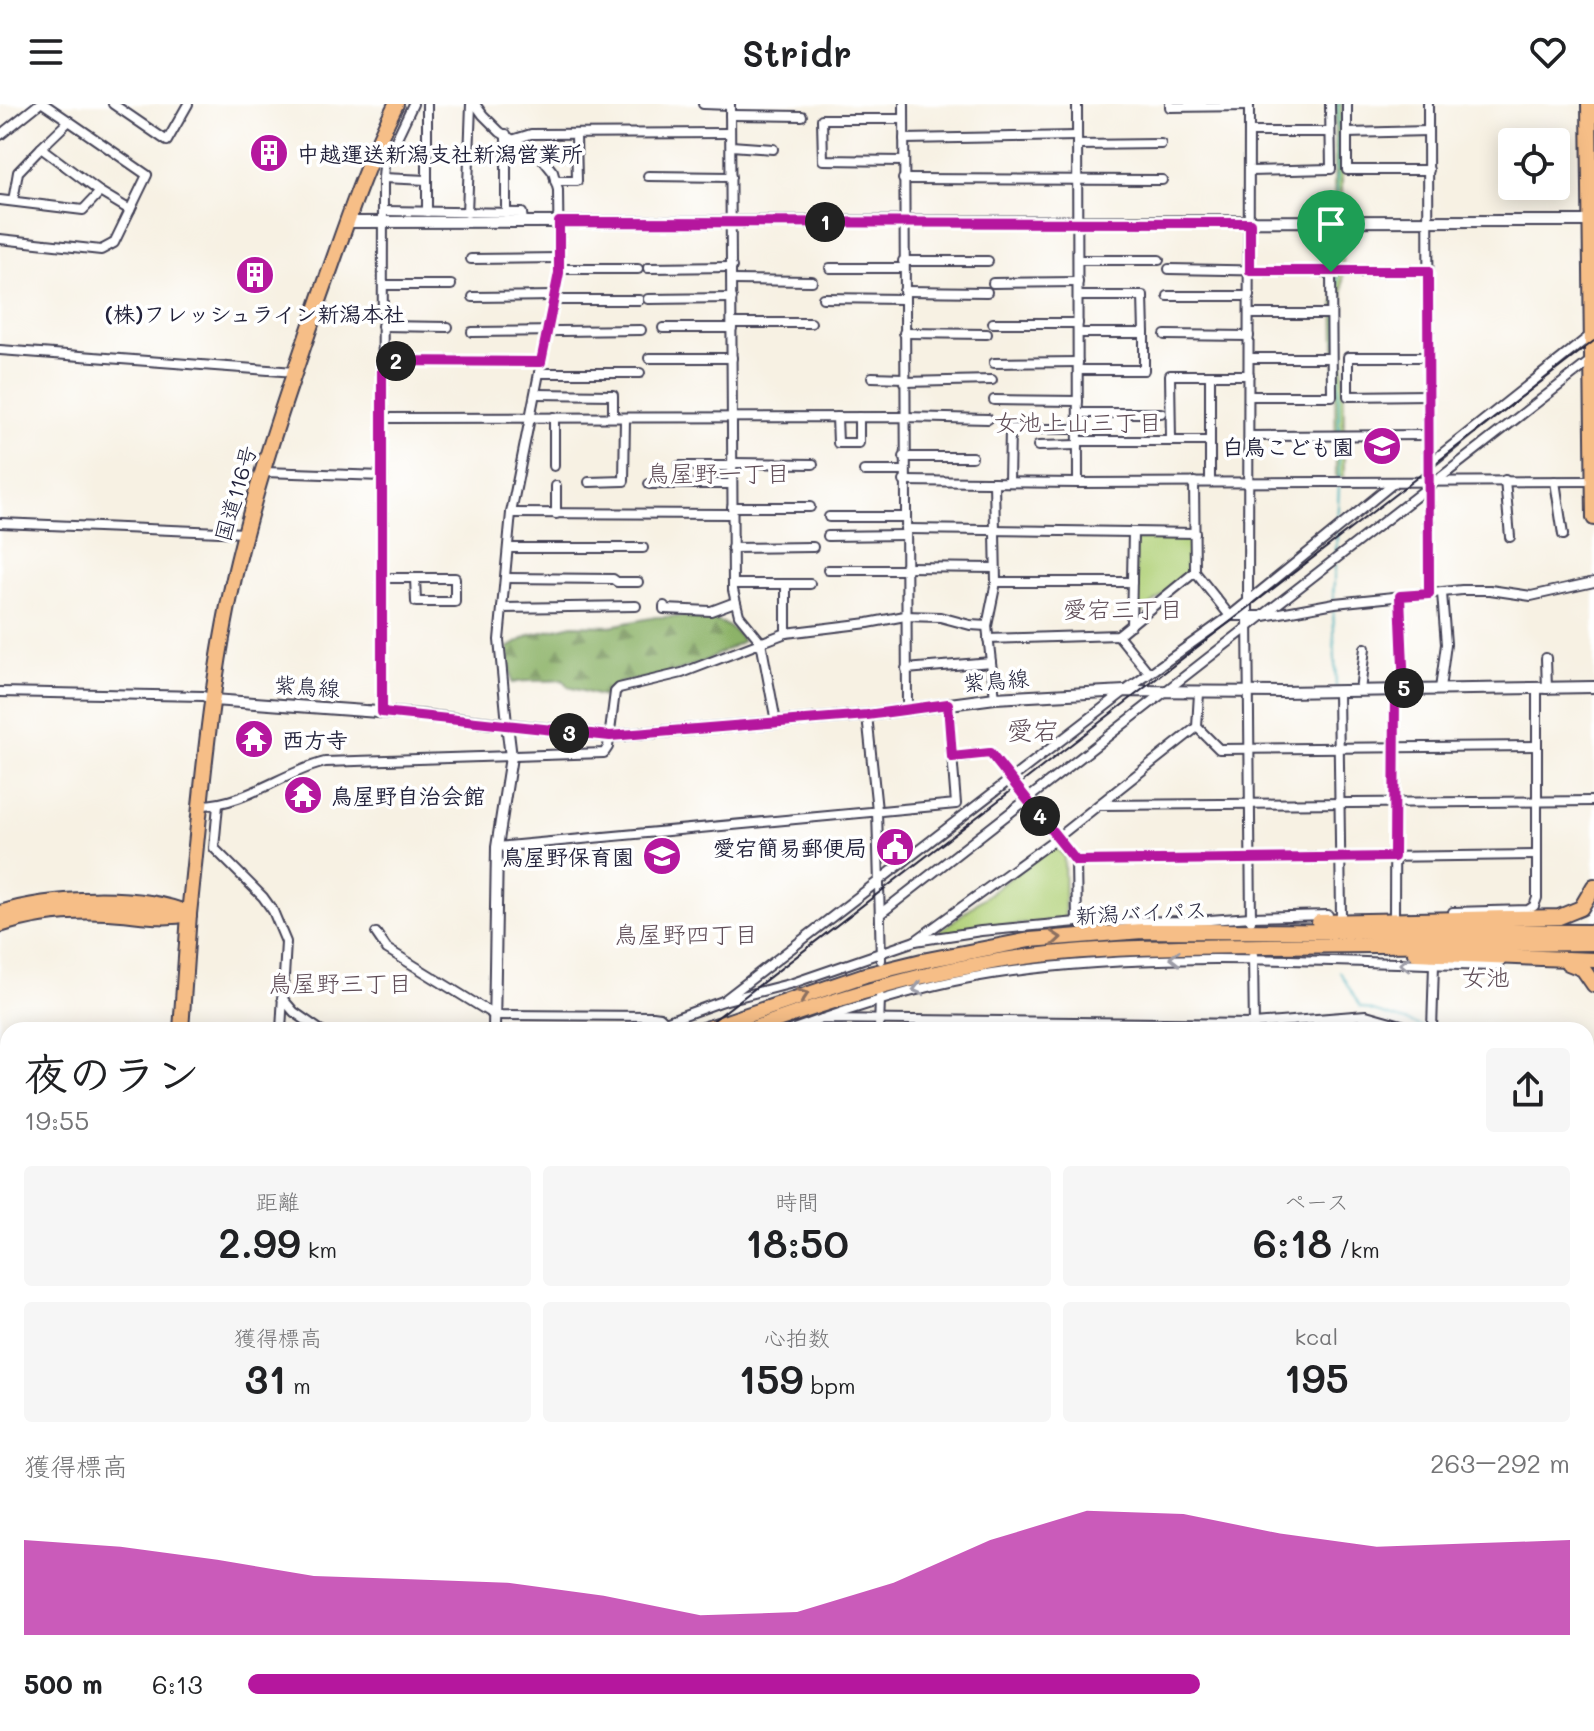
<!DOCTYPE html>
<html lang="ja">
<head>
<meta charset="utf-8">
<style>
  :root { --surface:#fff; --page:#f6f6f6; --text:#202124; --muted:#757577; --accent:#b5179e }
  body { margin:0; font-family:Mali,"Klee One",sans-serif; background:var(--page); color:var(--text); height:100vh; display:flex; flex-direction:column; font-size:30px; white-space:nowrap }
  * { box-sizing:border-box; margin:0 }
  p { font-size:26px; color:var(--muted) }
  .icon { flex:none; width:44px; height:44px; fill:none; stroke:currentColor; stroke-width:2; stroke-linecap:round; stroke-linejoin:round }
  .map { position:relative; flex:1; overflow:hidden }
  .drawer { position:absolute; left:0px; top:918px; width:1594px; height:710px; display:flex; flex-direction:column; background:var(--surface); border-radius:24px 24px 0 0; box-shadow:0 4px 20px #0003 }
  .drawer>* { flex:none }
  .buttons { position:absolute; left:1498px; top:24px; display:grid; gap:16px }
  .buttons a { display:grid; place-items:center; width:72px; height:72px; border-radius:8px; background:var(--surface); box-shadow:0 4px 20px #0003; font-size:40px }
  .pin { position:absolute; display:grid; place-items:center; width:68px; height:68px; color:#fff; margin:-82px -34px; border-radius:50% 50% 50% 0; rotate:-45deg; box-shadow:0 0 8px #0007 }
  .pin .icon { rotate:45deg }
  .km { position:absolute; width:40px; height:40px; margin:-20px; border-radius:50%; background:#222; color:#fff; font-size:22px; line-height:40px; text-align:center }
  .round { display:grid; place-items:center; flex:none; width:84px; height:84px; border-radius:8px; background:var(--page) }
  .headline { display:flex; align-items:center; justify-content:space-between; height:136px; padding:0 24px }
  h1 { font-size:44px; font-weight:600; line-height:60px }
  .metrics { display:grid; grid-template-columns:repeat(3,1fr); gap:12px; height:136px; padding:8px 24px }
  .metrics div { display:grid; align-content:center; border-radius:8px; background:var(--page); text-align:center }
  .metrics b { font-size:40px; font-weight:600 }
  .metrics small { font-size:22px; font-weight:400 }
  .metrics p { font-size:22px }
  .chart { height:224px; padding:16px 24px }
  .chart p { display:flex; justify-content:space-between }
  .chart svg { width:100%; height:144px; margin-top:8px; fill:var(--accent); opacity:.7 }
  ul { padding:0 24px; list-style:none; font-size:26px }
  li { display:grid; grid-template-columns:128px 96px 1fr; align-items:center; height:60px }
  li i { height:20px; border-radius:10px; background:var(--accent) }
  header { display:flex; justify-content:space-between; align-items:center; height:104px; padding:0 24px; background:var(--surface); font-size:36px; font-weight:600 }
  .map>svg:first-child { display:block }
  .green { fill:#b0d077; stroke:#697959; stroke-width:2 }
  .forest { fill:url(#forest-firs); stroke:#576a52; stroke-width:2 }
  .water { fill:url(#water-waves); stroke:#2e6679; stroke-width:2 }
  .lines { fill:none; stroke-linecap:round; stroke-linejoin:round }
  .stream { stroke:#3babb7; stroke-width:2 }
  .minor-casing { stroke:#424154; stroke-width:12 }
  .tertiary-casing { stroke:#424154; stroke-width:14 }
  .primary-casing { stroke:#424154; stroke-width:18 }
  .trunk-casing { stroke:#424154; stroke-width:18 }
  .minor { stroke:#fff; stroke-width:8 }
  .tertiary { stroke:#fff; stroke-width:10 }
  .primary { stroke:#f6be87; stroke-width:14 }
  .trunk { stroke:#f6be87; stroke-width:14 }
  .rail { stroke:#22223b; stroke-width:2 }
  .oneway { stroke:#8c7061 }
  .oneway2 { stroke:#9c9ca7 }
  .route-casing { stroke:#fff; stroke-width:16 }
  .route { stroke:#b5179e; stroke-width:10 }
  .labels { text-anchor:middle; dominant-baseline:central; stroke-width:7; stroke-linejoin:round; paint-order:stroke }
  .poi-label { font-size:22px; font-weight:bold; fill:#22223b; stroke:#fff; text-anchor:start }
  .street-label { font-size:22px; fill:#22223b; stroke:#fff }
  .neighbourhood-label { font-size:24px; fill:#604e58; stroke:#fff }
  .quarter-label { font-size:26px; fill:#604e58; stroke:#fff }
</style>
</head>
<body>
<header><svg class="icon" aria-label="menu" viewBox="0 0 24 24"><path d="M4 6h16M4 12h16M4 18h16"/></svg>Stridr<svg class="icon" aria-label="heart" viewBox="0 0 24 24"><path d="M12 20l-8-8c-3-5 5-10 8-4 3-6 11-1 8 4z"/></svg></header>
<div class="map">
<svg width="1594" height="1627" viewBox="0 0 1594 1627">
  <defs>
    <pattern id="forest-firs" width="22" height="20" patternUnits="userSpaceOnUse" patternTransform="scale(2)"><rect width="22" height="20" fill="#8cb268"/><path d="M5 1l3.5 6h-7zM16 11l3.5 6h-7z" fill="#729057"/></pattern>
    <pattern id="water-waves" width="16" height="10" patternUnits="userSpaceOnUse" patternTransform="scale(2)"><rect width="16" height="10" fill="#3babb7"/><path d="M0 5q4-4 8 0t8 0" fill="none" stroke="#318b96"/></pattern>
  </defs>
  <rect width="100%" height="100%" fill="#fff"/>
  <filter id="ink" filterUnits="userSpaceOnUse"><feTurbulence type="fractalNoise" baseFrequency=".0125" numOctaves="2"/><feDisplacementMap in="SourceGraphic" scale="16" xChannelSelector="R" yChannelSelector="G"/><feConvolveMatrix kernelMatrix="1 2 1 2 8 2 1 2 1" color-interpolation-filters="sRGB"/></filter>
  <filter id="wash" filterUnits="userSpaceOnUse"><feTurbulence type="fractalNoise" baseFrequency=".006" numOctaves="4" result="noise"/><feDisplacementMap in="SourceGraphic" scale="32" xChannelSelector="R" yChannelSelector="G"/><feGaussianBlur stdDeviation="1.8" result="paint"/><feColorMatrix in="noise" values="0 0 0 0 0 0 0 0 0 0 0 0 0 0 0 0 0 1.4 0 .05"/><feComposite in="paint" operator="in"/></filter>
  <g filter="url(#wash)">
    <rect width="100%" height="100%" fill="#f7f1e3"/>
    <g class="green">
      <path d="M1335,0h7v114h-8z"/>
      <path d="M1343,126l1,247h-8l-2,-246z"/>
      <path d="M1193,431v35l-53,44 -4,-2 -1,-76z"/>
      <path d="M1053,741l11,11 1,63 -124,15 -1,-3z"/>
      <path d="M0,1532l8,23v65h22l2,7h-32z"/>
    </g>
    <path class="forest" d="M656,513c31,0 68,-5 87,24l-38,20 -36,13 -51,9 -5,7 -2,9 -43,-12 -5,-7c-17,2 -35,-1 -51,3l-4,-35 22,-13 43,-10 37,1z"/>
    <g class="water">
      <path d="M0,968l8,21v566l-8,-23z"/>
      <path d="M30,1620h207v7h-205z"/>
    </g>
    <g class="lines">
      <g class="stream">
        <path d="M1337,115l1,-115"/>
        <path d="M1337,121l1,42"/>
        <path d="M1338,169l1,158"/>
        <path d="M1339,375v-42"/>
        <path d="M1337,423l2,-42"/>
        <path d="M1336,451l1,-22"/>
        <path d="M1333,495l2,-34"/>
        <path d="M1333,501l3,82"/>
        <path d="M1340,868l20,35 67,21"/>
      </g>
    </g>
  </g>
  <g filter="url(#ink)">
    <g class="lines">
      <defs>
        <g id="minor">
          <path d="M113,0l54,37 21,-37"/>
          <path d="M427,0v108"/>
          <path d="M475,0l8,11 17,17 41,25 12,15 5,18 1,83 -48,240 -12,127 8,84"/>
          <path d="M703,0l27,1"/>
          <path d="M730,0l3,486 6,25 22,27 15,80"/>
          <path d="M904,0l3,604"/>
          <path d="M1077,0l1,379"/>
          <path d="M1170,0v3l79,-1"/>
          <path d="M1249,0l-1,511 3,306"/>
          <path d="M1347,0v66h82"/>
          <path d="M1428,0l1,490"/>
          <path d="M730,11l72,1"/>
          <path d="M1250,28h80"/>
          <path d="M1347,29l81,-2"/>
          <path d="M506,30v79"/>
          <path d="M0,31l39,-31"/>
          <path d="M515,35l16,-5 199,-1"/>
          <path d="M904,35l173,-3"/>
          <path d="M1077,41l84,-1"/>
          <path d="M731,42l42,3"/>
          <path d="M41,44l28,-27 -25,-17"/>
          <path d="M903,57l-80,-1 -1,-41h82"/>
          <path d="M1250,67l81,-2 -1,-65"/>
          <path d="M648,72l83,1"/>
          <path d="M383,74l44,2"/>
          <path d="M903,75l259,1"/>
          <path d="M555,77h22l-1,-46"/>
          <path d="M0,96l83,10 17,-18 30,18"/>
          <path d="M13,97l5,-29 23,-24 59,44"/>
          <path d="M384,107l138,2 1,9"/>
          <path d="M467,109l4,-109"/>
          <path d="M0,135l101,11 13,-7 33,-68 -78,-54"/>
          <path d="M471,155l88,-1"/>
          <path d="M1078,156h81"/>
          <path d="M903,157h85"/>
          <path d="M648,164l84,-1"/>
          <path d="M830,164h73"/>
          <path d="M559,165h79"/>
          <path d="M1169,165l162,3 1,124h-83"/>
          <path d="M1331,168l97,-1"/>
          <path d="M732,176l80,1"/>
          <path d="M993,179l85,-1"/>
          <path d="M383,181h68"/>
          <path d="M904,187l83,1"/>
          <path d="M1168,192h82"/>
          <path d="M473,193l82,-1"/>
          <path d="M823,194l80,1"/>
          <path d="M648,195l84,-1"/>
          <path d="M554,196h85"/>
          <path d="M1250,210h81"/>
          <path d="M732,219h79"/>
          <path d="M993,219h85"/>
          <path d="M382,222l66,1"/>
          <path d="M663,224h69"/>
          <path d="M472,228l169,-2"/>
          <path d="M904,229l83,1"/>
          <path d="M1078,229h66l-1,-37h-65"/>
          <path d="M1165,231l84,1"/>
          <path d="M0,246l295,22"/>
          <path d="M1428,253h-80v39l80,-1"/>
          <path d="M649,254h83"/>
          <path d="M1249,254h82"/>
          <path d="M382,257l159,1"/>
          <path d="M994,259l84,-1"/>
          <path d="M1078,266h66v-37"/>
          <path d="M539,269h101"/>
          <path d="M1210,271v106"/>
          <path d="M872,273l32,1"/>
          <path d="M904,278l88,-2"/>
          <path d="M536,290l77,1v22"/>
          <path d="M994,296l84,1"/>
          <path d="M1078,309h83"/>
          <path d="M554,313v49"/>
          <path d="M837,313l1,26h21v-26"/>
          <path d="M383,314l521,-1 84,2"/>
          <path d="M1249,332l180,-1"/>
          <path d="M1078,337h132"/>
          <path d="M1171,337l-1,-66h79"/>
          <path d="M1038,342l40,-1"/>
          <path d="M904,353h68"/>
          <path d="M732,359l81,1"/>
          <path d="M1429,360l162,-129"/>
          <path d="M679,362h53"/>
          <path d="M864,367h40"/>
          <path d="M264,368l119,4"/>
          <path d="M1505,376l5,57"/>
          <path d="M904,377l174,2 516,-2"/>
          <path d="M1555,377l8,54"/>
          <path d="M589,378l35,-1 1,-63"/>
          <path d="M994,378l2,100 -9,44 8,72"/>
          <path d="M1009,378l1,-53h68"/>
          <path d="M1194,378l1,90 35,44h34l71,-13 127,-13h28l41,6 63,-14"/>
          <path d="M649,380h83"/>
          <path d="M556,382v28"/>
          <path d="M732,403h78"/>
          <path d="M511,409l221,1"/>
          <path d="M829,413h76"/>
          <path d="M0,419l245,10"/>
          <path d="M905,425l228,3"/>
          <path d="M828,432l77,-1"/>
          <path d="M509,444h134"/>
          <path d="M732,444l81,-1"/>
          <path d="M905,463l89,1"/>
          <path d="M828,466h77"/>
          <path d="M383,474h72v24h-39l-1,-24"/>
          <path d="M505,474l108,1 4,3h21"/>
          <path d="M996,478h136"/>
          <path d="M733,480h77"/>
          <path d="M786,480v49"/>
          <path d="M1400,492l4,94"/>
          <path d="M664,502v3l47,2 24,-9"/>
          <path d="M502,504l134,-2"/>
          <path d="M1131,521l2,-93 62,1"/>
          <path d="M1118,531l31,38"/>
          <path d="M988,535l130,-4 77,-63"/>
          <path d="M1546,554l1,31"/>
          <path d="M906,565l85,-7"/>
          <path d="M1440,585l6,-45 -4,-51"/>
          <path d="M1338,587l3,224"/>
          <path d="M1360,587l5,-43"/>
          <path d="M0,588l203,4 10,4"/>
          <path d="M382,608l1,-534 1,-13 29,-61"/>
          <path d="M867,611l10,95 4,150"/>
          <path d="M1197,623l22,22 317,-3"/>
          <path d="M952,653l38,-4 86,108 1,61"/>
          <path d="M201,701c43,0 83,-33 124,-43l279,-9 4,-6 7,-55 4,-4 63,-15 104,-40 82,-10 37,-7 35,1 30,8 17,1"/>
          <path d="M218,701l-4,43 49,49 10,14 13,31 -5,88"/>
          <path d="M1101,701l493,-4"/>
          <path d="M497,743l459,-43 -8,-100"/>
          <path d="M1076,757l460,-6"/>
          <path d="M1453,808l75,-2 6,-4 3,-8v-209"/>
          <path d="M880,810c238,-185 474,-371 713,-555"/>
          <path d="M1394,810l1,-224"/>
          <path d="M376,829l11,16 107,66 159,1 7,1 5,5"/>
          <path d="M915,837l66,-10 96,-9 119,-1 55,-4 77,-2"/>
          <path d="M1253,851l1,75"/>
          <path d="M282,894l12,14 26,18"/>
          <path d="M723,897l402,-310 105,-75 165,-134"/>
          <path d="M822,915c55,-19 111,-36 170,-45 166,-25 334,-12 502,-8l10,-7"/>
          <path d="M643,926l80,-29 70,-18 122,-42 143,-104 139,-110 2,-34"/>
          <path d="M791,926l31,-11 432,5 112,-9 53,15"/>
          <path d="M879,926l1,-33"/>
          <path d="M1432,926l2,-66"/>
          <path d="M1586,966l8,2"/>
          <path d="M1586,1097h8"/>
          <path d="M1586,1270h8"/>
          <path d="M1586,1446h8"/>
          <path d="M612,1620v7"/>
          <path d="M658,1620v7"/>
          <path d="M835,1620v7"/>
          <path d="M1170,1620v7"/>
          <path d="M423,1627l5,-7"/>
          <path d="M562,1627v-7"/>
          <path d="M705,1627v-7"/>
          <path d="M750,1627l1,-7"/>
          <path d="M870,1627v-7"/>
        </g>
        <g id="tertiary">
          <path d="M347,118l1247,-1"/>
          <path d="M213,596l206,15 191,21 257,-21 128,-17 130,-7 156,1 313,-5"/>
          <path d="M494,926l3,-183 14,-90 -4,-33"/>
          <path d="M488,1627v-7"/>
        </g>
        <g id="primary">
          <path d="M1589,0l5,414"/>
          <path d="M181,926l8,-116"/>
          <path d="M273,1620l1,7"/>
        </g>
        <g id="trunk">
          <path d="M0,809c49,-16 142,-20 189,1"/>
          <path d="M189,810c12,-112 20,-226 45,-336 22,-96 55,-190 87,-283 23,-64 44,-130 75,-191"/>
          <path d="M1319,818l240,-5 22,-9 13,-22"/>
          <path d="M0,821c35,-12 70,-15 107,-13 28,1 54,8 82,2"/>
          <path d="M1415,849l179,7"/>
          <path d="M1568,859l15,6 11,16"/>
          <path d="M703,926l162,-55 57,-14 108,-21 112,-9 452,1"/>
          <path d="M749,926c75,-27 149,-51 227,-65 95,-19 194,-18 290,-19 110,-2 219,-3 328,-3"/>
          <path d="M0,1202l8,-5"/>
          <path d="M0,1220l8,-5"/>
        </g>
      </defs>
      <use href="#minor" class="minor-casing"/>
      <use href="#tertiary" class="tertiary-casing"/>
      <use href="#primary" class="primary-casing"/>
      <use href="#trunk" class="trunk-casing"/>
      <use href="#minor" class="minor"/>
      <use href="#tertiary" class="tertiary"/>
      <use href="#primary" class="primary"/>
      <use href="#trunk" class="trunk"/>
      <g class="rail">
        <path d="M701,926l893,-689"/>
        <path d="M0,1486l8,-7"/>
      </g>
    </g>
    <defs><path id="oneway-chevron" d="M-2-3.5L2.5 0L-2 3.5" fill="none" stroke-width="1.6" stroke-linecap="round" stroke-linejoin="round" transform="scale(2)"/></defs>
    <g class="oneway">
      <use href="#oneway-chevron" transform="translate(1056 834) rotate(-5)"/>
      <use href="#oneway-chevron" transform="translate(803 891) rotate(-19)"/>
    </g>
    <g class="oneway2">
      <use href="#oneway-chevron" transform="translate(1175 854) rotate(-180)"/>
      <use href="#oneway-chevron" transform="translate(1405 860) rotate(-179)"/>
      <use href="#oneway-chevron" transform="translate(918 885) rotate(166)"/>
    </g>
  </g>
  <g class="lines" filter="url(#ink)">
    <defs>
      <path id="route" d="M559,118l691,1v48h178l1,323 -29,2 4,94h-9l-1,167 -318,4 -86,-108 -38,4 -4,-53 -81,11 -257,21 -228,-24v-351l159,1 18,-89z"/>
    </defs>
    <use href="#route" class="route-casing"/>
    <use href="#route" class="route"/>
  </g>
  <defs>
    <symbol id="building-disc" viewBox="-11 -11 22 22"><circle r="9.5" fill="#b5179e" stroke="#fff"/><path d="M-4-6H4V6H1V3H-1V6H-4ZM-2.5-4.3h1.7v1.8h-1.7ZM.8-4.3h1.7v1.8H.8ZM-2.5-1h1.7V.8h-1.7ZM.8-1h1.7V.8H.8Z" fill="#fff"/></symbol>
    <symbol id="school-disc" viewBox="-11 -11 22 22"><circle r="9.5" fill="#b5179e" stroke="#fff"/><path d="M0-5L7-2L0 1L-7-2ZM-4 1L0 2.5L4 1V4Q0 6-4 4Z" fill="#fff"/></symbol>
    <symbol id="temple-disc" viewBox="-11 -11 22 22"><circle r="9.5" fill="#b5179e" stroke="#fff"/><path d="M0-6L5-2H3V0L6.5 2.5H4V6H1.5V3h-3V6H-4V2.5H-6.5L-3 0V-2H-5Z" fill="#fff"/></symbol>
    <symbol id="civic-disc" viewBox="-11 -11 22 22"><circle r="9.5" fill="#b5179e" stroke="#fff"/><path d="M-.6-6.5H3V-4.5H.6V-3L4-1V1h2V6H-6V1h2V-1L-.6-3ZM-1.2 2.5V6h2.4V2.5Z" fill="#fff"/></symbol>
  </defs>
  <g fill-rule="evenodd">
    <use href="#building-disc" x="247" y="27" width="44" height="44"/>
    <use href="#building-disc" x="233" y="149" width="44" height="44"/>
    <use href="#school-disc" x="1360" y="320" width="44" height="44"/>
    <use href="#temple-disc" x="232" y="613" width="44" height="44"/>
    <use href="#temple-disc" x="281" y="669" width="44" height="44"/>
    <use href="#civic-disc" x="873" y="721" width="44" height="44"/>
    <use href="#school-disc" x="640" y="730" width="44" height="44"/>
  </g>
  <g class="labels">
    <g class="poi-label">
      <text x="297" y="49">中越運送新潟支社新潟営業所</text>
      <text x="255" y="209" text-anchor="middle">(株)フレッシュライン新潟本社</text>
      <text x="1354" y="342" text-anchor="end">白鳥こども園</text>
      <text x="282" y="635">西方寺</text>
      <text x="331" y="691">鳥屋野自治会館</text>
      <text x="867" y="743" text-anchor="end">愛宕簡易郵便局</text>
      <text x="634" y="752" text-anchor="end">鳥屋野保育園</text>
    </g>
    <g class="street-label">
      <text transform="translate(235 389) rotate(-74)">国道116号</text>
      <text transform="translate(996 576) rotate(-5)">紫鳥線</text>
      <text transform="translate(307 582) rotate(4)">紫鳥線</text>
      <text transform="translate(1141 808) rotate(-3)">新潟バイパス</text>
    </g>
    <g class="neighbourhood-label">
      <text x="1078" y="317">女池上山三丁目</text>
      <text x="718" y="368">鳥屋野一丁目</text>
      <text x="1123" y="504">愛宕三丁目</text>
      <text x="686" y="829">鳥屋野四丁目</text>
      <text x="1486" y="872">女池</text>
      <text x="340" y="878">鳥屋野三丁目</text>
    </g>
    <g class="quarter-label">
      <text x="1033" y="626">愛宕</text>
    </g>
  </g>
</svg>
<div class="buttons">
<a><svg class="icon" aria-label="locate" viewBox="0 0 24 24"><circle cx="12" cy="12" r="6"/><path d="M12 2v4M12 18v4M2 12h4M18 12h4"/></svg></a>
</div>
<div class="pin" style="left:1331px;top:168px;background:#1e9e55"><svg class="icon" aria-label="arrive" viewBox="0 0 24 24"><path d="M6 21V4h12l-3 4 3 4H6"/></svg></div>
<b class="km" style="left:825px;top:118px">1</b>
<b class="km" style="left:396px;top:257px">2</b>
<b class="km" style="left:569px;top:629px">3</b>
<b class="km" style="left:1040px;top:712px">4</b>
<b class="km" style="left:1404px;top:584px">5</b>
<section class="drawer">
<div class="headline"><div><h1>夜のラン</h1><p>19:55</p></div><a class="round"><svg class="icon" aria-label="share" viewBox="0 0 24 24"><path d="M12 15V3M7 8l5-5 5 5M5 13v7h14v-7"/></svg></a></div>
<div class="metrics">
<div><p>距離</p><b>2.99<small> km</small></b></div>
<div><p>時間</p><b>18:50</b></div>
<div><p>ペース</p><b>6:18<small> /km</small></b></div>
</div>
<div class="metrics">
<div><p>獲得標高</p><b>31<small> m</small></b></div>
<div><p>心拍数</p><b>159<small> bpm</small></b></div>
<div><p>kcal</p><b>195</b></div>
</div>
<div class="chart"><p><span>獲得標高</span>263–292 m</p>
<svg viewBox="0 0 160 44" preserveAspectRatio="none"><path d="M0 44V15L10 17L20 21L30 26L40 27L50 28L60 32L70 38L80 37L90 28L100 15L110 6L120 7L130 13L140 17L150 16L160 15V44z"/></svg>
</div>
<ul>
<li><b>500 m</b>6:13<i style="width:72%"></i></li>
</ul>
</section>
</div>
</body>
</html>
